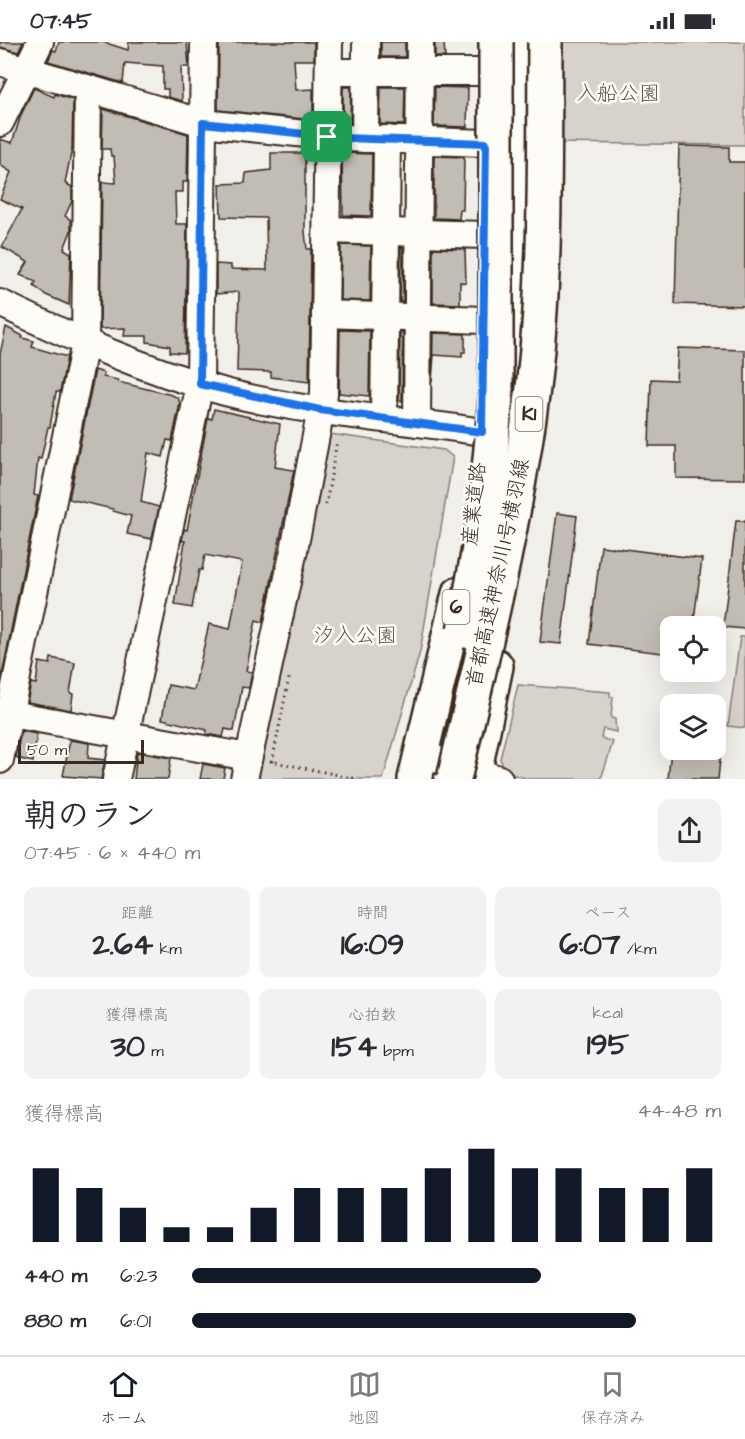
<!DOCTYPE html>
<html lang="ja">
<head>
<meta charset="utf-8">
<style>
  :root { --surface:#fff; --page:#f2f2f3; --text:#2b2b33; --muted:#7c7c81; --line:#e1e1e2; --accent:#111827 }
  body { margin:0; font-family:"Architects Daughter","Klee One",sans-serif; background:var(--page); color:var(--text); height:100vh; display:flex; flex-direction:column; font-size:22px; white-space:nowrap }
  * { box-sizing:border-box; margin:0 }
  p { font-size:20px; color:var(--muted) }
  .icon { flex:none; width:33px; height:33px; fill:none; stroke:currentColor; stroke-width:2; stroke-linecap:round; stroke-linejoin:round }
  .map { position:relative; height:737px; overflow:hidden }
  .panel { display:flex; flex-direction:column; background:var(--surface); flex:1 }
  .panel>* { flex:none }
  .controls { position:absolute; left:660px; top:574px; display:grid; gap:12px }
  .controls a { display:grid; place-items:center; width:66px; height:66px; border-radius:12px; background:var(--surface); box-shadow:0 6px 24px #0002; font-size:30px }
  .scale { position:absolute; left:18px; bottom:15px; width:126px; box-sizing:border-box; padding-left:6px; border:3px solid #3b2a1e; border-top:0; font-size:16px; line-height:21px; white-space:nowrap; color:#3b2a1e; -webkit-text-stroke:4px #fdfcf7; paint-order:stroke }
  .pin { position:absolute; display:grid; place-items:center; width:51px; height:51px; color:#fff; margin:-26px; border-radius:12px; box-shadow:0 3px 9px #0006 }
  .round { display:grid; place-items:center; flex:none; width:63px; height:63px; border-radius:12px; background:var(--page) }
  .head { display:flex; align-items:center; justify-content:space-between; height:102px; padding:0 24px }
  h1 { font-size:33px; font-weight:700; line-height:45px }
  .figures { display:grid; grid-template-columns:repeat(3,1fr); gap:9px; height:102px; padding:6px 24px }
  .figures div { display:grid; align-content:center; border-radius:12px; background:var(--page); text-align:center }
  .figures b { font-size:30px; font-weight:700 }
  .figures small { font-size:16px; font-weight:400 }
  .figures p { font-size:16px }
  .chart { height:168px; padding:12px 24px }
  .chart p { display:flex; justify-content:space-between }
  .chart svg { width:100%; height:108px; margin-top:6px; stroke:var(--accent); stroke-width:6 }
  ul { padding:0 24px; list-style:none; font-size:20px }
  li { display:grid; grid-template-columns:96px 72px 1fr; align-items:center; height:45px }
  li i { height:15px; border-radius:8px; background:var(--accent) }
  .status { display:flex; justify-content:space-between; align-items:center; height:42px; padding:0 30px; background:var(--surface); direction:ltr }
  .status svg { height:16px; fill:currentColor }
  .tab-bar { display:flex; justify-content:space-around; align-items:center; height:84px; border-top:2px solid var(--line); background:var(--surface); font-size:16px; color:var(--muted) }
  .tab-bar a { display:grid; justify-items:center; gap:3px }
  .tab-bar .on { color:var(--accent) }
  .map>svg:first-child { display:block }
  .green { fill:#d7d2cc; stroke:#897e75; stroke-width:1.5 }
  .building { fill:#c1bcb4; stroke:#3b2a1e; stroke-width:1.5 }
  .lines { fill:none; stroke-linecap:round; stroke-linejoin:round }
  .minor-casing { stroke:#3b2a1e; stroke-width:30 }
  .major-casing { stroke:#3b2a1e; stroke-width:38 }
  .highway-casing { stroke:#3b2a1e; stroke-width:38 }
  .path { stroke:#3b2a1e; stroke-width:3; stroke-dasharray:1.5 4.5; stroke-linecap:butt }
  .minor { stroke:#fdfcf7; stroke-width:26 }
  .major { stroke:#fdfcf7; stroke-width:33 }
  .highway { stroke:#fdfcf7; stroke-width:33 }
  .highway-bridge-casing { stroke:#3b2a1e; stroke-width:38; stroke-linecap:butt }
  .highway-bridge { stroke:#fdfcf7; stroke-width:33 }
  .route-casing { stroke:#fff; stroke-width:12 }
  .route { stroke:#1a73e8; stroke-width:8 }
  .labels { text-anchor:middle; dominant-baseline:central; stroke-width:5; stroke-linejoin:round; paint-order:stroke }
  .shield { fill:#fdfcf7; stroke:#75695f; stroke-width:1.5 }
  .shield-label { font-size:20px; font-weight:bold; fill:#3b2a1e }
  .park-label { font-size:21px; fill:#62544a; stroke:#fdfcf7 }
  .street-label { font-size:21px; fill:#3b2a1e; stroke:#fdfcf7 }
</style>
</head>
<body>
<div class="status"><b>07:45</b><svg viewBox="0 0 49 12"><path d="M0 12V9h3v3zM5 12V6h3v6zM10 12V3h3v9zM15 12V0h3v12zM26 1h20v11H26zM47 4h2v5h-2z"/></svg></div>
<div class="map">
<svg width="745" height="737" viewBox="0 0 745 737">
  <rect width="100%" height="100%" fill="#f1efea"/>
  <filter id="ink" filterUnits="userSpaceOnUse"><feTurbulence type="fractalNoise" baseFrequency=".0167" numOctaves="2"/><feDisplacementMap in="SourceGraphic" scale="12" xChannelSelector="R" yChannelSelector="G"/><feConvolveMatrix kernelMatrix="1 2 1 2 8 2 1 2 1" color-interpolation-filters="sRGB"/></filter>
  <g filter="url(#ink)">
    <g class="green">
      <path d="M540,0h205v103l-201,-2z"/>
      <path d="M330,392l114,16 9,7 -33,195 -37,127h-129z"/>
      <path d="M740,595h5v91l-17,-2z"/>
      <path d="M518,643l92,7v5h3l-2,21 4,1 1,13 -13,-3 -2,9 12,4 -12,37h-72l-22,-6 -7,-14z"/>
    </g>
    <g class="building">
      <path d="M0,0h23l-5,10 -18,-5z"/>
      <path d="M59,0h44l25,8 1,-8h58l2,25h-8l1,34 -14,-4v-8h-5v-23l-38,-3 -2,20 -75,-22 5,-11 3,1z"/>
      <path d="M219,0h95v18h-20l2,30 17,-1v31l-95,-10z"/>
      <rect x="381" y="0" width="24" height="15"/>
      <path d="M435,0h9l1,15h-10z"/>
      <path d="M343,45h8l-1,36h-7z"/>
      <path d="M381,45h24l-1,38 -24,-1z"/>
      <path d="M435,45l33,1 -1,39 -33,-1z"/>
      <path d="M34,46l20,9 1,-3 18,6 -1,49 -7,34 7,4v14l-7,15 6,4v11l-7,18 7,4 -2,52 -23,-10 -12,-9 2,-4 -16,-7 8,-13 -26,-15 20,-38 -22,-10 11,-27 -11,-7v-26l12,4 9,-28z"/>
      <path d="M103,67l85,25 -1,48h-4v10h-8l1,32h11l-2,129 -15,-1v-6l-23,-4v-6h-23l1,-8 -25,1 2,-147 14,1 -2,-27h-3l-1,-7h-8z"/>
      <path d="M679,104l50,1v15h16v144l-70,-2z"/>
      <path d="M271,111h34v79l2,17h4l-2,133 -38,-5v-5l-34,-1 2,-79 -23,2v-30l15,1v4l36,1 -1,-52 -45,-1 -1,-33 25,-1 1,-10 25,-3z"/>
      <path d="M342,111l30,1 -1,62 -28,-1z"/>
      <path d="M434,114l30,1 -1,53h-3l-1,9 -25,-1z"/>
      <path d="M341,203l30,1 -1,55 -30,-1z"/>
      <path d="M401,205h2v55h-3z"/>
      <path d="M433,206l32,1 1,34 -6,-1v22l-27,-1z"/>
      <path d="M6,285l17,9 -1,2 12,3 -2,6 35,10 -7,35h-4l-6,35h-2l-7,32 -3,-1 -4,37 4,1 -38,189v-331z"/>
      <path d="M340,288l30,1 -1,65 -30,-3z"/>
      <path d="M400,290h3l-1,69 -3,-1z"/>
      <path d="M433,291l32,1v18h-3v5l-28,-2 -2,26z"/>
      <path d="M678,306l67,2v129l-69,-1v-32h-27l2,-67 25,1z"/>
      <path d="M95,328l9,3 -1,4 15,3v2l54,13 6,3 2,5 -8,38 -5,-1 -4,17 -15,-4 -7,49 18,5 -7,32 -25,-5 4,-18 -18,-5v-2l-44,-10z"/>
      <path d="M214,367l66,15 -5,43 19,3 -31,152 -7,-2 -10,51 6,1 -3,16 -7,-1 -8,44 -9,-2 -2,8 -17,-3 1,-4 -45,-11 6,-34 26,5 15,-66 21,5 12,-67 -37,-7 -3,15h-3l-7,38 -17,-3 10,-64h-3l2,-12 3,1 21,-112 4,1z"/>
      <path d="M557,471l20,3 -16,128 -21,-2z"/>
      <path d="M736,479h9v108l-22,-2z"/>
      <path d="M601,504l101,13 -9,68h-23v27l-81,-10z"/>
      <path d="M51,616l24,5 -5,30 3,1 -2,16 -44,-8 4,-19 5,1 3,-22 11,2z"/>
      <path d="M21,689l16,3 -4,28 -17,-4z"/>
      <path d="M70,698l19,3 -1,15 17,2 -4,19 -38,-3z"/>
      <path d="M671,708h50l-3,29h-50z"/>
      <path d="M137,710l34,6 -3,21h-34z"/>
      <path d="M203,722l22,4 -2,11h-23z"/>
    </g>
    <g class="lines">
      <defs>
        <g id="minor">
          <path d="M0,20l203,61 140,15 143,5"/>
          <path d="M329,30h156"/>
          <path d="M0,81l40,-81"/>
          <path d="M365,97l1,-97"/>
          <path d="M327,188l157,5"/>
          <path d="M0,261c72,35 147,68 225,89 84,22 171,26 257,40"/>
          <path d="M325,272l159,6"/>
          <path d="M384,377l3,-280"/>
          <path d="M417,381l3,-381"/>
          <path d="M0,670l248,45"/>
          <path d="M420,712l79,25"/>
          <path d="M0,718l85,-417 3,-254"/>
          <path d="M116,737l84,-395 4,-342"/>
          <path d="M244,737l50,-229 30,-156 5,-352"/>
        </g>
        <g id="major">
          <path d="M415,737l44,-185"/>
          <path d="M473,737l23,-113"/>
        </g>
        <path id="highway" d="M510,327l3,-64 2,-263"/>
      </defs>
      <use href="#minor" class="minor-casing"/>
      <use href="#major" class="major-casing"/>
      <use href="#highway" class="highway-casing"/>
      <g class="path">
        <path d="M326,463l11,-64"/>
        <path d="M270,719l88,18"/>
        <path d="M272,720l17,-84"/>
      </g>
      <use href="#minor" class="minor"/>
      <use href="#major" class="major"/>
      <use href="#highway" class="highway"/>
      <defs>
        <g id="highway-bridge">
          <path d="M464,589l20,-110 12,-124v-355"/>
          <path d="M454,737c29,-127 61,-254 78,-383 15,-117 12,-236 13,-354"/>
        </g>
      </defs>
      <use href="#highway-bridge" class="highway-bridge-casing"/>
      <use href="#highway-bridge" class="highway-bridge"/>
    </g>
  </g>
  <g class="lines" filter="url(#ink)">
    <defs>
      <path id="route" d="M203,81l140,15 143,5 -4,289 -162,-22 -120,-26z"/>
    </defs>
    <use href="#route" class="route-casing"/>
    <use href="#route" class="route"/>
  </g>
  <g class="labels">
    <g class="shield">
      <rect x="515.5" y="355" width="27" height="34" rx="4.5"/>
      <rect x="442.5" y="548" width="27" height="34" rx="4.5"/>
    </g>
    <g class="shield-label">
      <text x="529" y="372">K1</text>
      <text x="456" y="565">6</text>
    </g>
    <g class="park-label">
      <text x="618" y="51">入船公園</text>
      <text x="355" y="593">汐入公園</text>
    </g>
    <g class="street-label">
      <text transform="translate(474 462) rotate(-84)">産業道路</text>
      <text transform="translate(498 531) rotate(-78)">首都高速神奈川1号横羽線</text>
    </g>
  </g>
</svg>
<div class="controls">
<a><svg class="icon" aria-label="locate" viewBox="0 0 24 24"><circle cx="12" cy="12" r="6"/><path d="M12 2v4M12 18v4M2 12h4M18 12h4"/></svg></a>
<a><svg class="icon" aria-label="layers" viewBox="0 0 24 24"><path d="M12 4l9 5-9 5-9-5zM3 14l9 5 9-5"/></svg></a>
</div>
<div class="scale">50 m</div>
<div class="pin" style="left:327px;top:95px;background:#1e9e55"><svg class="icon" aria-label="arrive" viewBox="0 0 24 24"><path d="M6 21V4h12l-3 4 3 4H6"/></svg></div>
</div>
<section class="panel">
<div class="head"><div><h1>朝のラン</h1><p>07:45 · 6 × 440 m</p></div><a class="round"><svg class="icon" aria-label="share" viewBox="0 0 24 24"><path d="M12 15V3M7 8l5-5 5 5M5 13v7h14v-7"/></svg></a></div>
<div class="figures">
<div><p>距離</p><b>2.64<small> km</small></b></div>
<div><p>時間</p><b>16:09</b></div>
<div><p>ペース</p><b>6:07<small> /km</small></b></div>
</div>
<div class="figures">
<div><p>獲得標高</p><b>30<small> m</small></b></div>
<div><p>心拍数</p><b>154<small> bpm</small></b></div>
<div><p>kcal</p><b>195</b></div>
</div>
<div class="chart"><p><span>獲得標高</span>44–48 m</p>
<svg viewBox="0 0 160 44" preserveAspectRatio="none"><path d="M5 44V14M15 44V22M25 44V30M35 44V38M45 44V38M55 44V30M65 44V22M75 44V22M85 44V22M95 44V14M105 44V6M115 44V14M125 44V14M135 44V22M145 44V22M155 44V14"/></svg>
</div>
<ul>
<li><b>440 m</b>6:23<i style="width:66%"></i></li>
<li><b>880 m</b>6:01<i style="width:84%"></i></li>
</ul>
</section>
<nav class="tab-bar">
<a class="on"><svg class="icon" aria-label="home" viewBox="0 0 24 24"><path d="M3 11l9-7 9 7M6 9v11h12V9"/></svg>ホーム</a>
<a><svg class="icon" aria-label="map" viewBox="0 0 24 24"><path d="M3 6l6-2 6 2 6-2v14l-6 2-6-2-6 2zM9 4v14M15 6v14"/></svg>地図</a>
<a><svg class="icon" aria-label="saved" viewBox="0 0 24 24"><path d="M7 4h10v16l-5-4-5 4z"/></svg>保存済み</a>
</nav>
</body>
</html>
